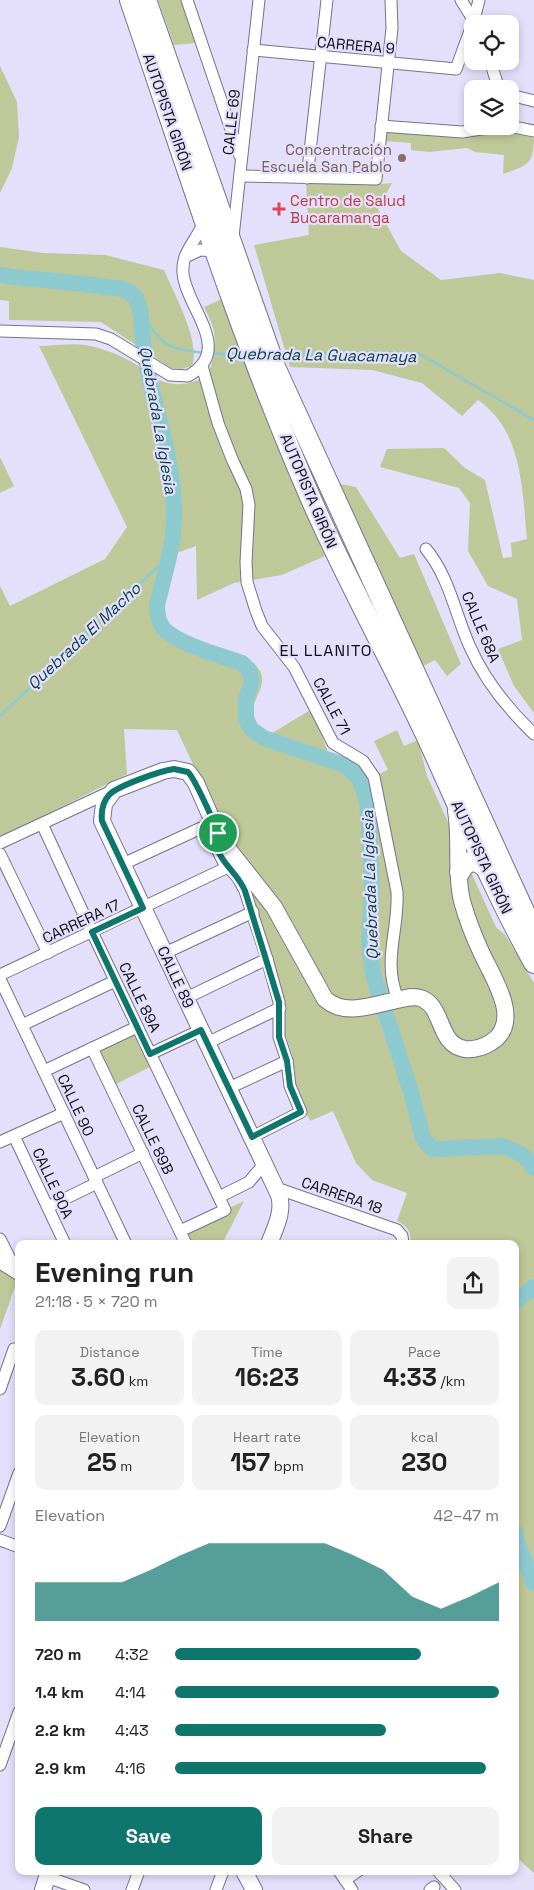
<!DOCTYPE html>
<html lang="en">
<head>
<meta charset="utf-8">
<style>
  :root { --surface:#fff; --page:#f2f2f2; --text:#222; --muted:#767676; --accent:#0f766e }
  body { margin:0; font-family:"Space Grotesk",sans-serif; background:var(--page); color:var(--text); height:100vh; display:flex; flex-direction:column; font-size:19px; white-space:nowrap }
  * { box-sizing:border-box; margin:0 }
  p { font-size:16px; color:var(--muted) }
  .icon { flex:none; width:28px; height:28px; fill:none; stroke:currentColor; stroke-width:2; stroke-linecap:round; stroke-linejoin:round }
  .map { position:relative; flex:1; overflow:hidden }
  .sheet { position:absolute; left:15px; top:1240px; width:504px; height:635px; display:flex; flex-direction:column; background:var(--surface); border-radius:10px; box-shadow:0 2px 8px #0003 }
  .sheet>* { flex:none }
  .buttons { position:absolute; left:464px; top:15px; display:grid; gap:10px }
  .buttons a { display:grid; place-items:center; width:55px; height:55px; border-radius:10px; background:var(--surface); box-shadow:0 2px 8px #0003; font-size:25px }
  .pin { position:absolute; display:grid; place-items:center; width:42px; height:42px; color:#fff; margin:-21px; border:2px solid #fff; border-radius:50%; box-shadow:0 1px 5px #0007 }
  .round { display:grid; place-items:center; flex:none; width:52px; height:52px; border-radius:10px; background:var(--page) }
  .overview { display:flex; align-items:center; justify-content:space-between; height:85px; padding:0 20px }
  h1 { font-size:28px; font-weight:800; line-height:38px }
  .stats { display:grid; grid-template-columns:repeat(3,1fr); gap:8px; height:85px; padding:5px 20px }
  .stats div { display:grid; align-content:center; border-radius:10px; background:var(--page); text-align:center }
  .stats b { font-size:25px; font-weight:800 }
  .stats small { font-size:14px; font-weight:400 }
  .stats p { font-size:14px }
  .chart { height:140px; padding:10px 20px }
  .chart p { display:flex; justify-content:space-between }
  .chart svg { width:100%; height:90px; margin-top:5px; fill:var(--accent); opacity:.7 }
  .primary-button { display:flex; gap:10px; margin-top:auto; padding:10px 20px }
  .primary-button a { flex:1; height:58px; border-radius:10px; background:var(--accent); color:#fff; font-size:20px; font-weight:800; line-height:58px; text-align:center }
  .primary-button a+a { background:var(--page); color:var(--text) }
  ul { padding:0 20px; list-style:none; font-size:16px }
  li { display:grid; grid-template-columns:80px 60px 1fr; align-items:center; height:38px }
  li i { height:12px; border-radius:6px; background:var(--accent) }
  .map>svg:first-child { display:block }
  .green { fill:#bfc899 }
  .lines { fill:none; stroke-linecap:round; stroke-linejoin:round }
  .stream { stroke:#8dcad0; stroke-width:2.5 }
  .river { stroke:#8dcad0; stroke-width:16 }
  .street-casing { stroke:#77738b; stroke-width:13 }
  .secondary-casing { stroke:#77738b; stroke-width:18 }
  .highway-casing { stroke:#77738b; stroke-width:22 }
  .street { stroke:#fff; stroke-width:11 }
  .secondary { stroke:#fff; stroke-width:16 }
  .highway { stroke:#fff; stroke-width:20 }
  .route-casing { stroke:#fff; stroke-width:10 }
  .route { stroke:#0f766e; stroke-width:6 }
  .education-dot { fill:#8d6e63; stroke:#e4dffb; stroke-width:2 }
  .health-dot { fill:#e0444e; stroke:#e4dffb; stroke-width:2 }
  .labels { text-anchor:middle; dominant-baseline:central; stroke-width:4.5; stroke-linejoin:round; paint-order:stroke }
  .street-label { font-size:15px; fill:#100e17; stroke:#e4dffb }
  .education-label { font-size:15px; fill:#785e54; stroke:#e4dffb; text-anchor:end }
  .health-label { font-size:15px; fill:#be3a42; stroke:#e4dffb; text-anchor:start }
  .water-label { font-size:16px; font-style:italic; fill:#033f44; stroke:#e4dffb }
  .neighbourhood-label { font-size:16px; letter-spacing:1px; fill:#100e17; stroke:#e4dffb }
</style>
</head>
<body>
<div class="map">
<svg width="534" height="1890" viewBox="0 0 534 1890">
  <rect width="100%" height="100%" fill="#e4dffb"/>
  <g class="green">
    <path d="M158,0h24l14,43 -22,2z"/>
    <path d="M0,66l17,36 2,35 -7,31 -12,25z"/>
    <path d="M503,129l18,2 13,4c0,29 -5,30 -31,39l1,-19 -29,-3 -8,-4 -38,4 -18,-2v-7l-27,-2 1,-11z"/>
    <path d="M306,182l63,3 23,-2 -14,26 23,42 40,29 59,-7 34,7v433l-20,-27 -16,-37 24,-9 -5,-41 -29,-13 -20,-35 2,-48 -11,-15 -79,-21 7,-18 57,-1 21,20 20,12 18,78 9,-1 -1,-14 16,-4c-5,-49 -4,-108 -49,-139l-16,16 -40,-33 -50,-13 -82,-3 -36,-122 55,-10z"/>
    <path d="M0,247l43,6 62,2 59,15c10,24 37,71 28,96l-11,3 -10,-1 -70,-46 -92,-2v-19l-9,-1z"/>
    <path d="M222,299l24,67 79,190 -43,19 -48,8 -37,17 -1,-54 -19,7 -13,57 4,17 15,10 71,26c2,3 6,7 7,10 8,20 -29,42 8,62l43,-26 16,43 29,10 11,17 20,-9 -14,-29 23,-11 7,16 14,-6 9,36 69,151 9,8 29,48v890l-19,-17v-612h-104c0,-12 -3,-18 -14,-23l10,-28 -35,-13 -16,-17 -23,-52 -23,10 -14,-33 -4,-34 -7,-20v-20l-8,-37 -20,-70 -8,-23 -72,-154 -53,-1 3,45 -127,64v-252l10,20 95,-47 22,-32 -88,-181c15,0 32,-3 46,-1 17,3 36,10 50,19 9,5 17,13 26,17 18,7 47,3 51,-19 5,-25 4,-32 -8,-55z"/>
    <path d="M0,457l14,29 -14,7z"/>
    <path d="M340,484l16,3 44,71 14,-4 47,110 -14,12 -12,-16 -12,6z"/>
    <path d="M134,1029l18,37 -38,19 -18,-38z"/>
    <path d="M244,1201l-22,43h-32l-7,-14z"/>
    <path d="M0,1248l17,33 -17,48z"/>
  </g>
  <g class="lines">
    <g class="stream">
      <path d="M140,309c22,36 22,39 65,44"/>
      <path d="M211,353l34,3"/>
      <path d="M278,355l92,-3 48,1 116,67"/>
      <path d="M0,716l169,-160"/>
    </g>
    <g class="river">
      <path d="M0,275c35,6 71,6 106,12 8,1 19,1 25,6 12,9 10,34 12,47 6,59 32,116 31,176 0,30 -10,60 -17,89 0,8 1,16 6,23 12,15 59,28 79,35l7,7 3,11 -6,18v19l5,11 13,9 80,27 15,13 8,23 2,26 3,60 -3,56 4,31 38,118 11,43 5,9 6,5 70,-3 20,9 11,13"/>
      <path d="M515,1302l19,-15"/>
      <path d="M515,1532l2,11 17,40"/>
    </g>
    <defs>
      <g id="street">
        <path d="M187,0l53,156"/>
        <path d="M461,0l15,24"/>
        <path d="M253,50l203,19 18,-49 5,-20"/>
        <path d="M490,61l9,28"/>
        <path d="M510,95l24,6"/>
        <path d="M381,126l81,6 38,-6"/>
        <path d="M509,126l25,5"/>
        <path d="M240,176l136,3 16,-151 -1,-28"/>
        <path d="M307,178l20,-178"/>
        <path d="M233,237l26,-237"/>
        <path d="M185,257l15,-7 16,1"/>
        <path d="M0,331l96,3 15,5 59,36 18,1c47,-26 -2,-68 -5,-103 -2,-22 15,-33 21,-52"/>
        <path d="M202,366l16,57 14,36 14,30 3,16 -3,57 1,20 9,29 6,15 32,41 39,76 30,18 11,16 23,115c2,39 -15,69 1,107"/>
        <path d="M426,549c24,29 29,65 44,98 15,34 38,62 64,87"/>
        <path d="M42,824l50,108 133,278 -45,21"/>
        <path d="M218,833l-2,14 7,14 15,17 7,13 22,68 12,43v35l8,24 3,25 11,26 -49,25"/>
        <path d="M0,843l112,-52"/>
        <path d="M0,854l48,99"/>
        <path d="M123,864l78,-36"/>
        <path d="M165,953l88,-41"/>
        <path d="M0,975l228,-108"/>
        <path d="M0,979l126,265"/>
        <path d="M186,998l81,-39"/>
        <path d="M22,1025l93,-44"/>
        <path d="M207,1043l73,-35"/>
        <path d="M92,1048l94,196"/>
        <path d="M150,1054l51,-24"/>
        <path d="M44,1071l93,-44"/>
        <path d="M229,1088l58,-27"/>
        <path d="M14,1136l51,108"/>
        <path d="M0,1142l64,-29"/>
        <path d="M94,1177l49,-24"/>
        <path d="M276,1188l121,42 5,6 1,8"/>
        <path d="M219,1197l30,-15 15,-18"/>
        <path d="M48,1207l49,-24"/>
        <path d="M0,1239l15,30"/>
        <path d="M0,1389l14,-40 5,1"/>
        <path d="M0,1526l19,-53"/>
        <path d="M0,1540l19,7"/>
        <path d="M0,1765l19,-53"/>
        <path d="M339,1871l13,19"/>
        <path d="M438,1871l17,19"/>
        <path d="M47,1877l37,13"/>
        <path d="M345,1880l13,-9"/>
        <path d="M132,1890l7,-19"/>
        <path d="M216,1890l7,-19"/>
        <path d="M430,1890l4,-3"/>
      </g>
      <g id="secondary">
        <path d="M269,1244c6,-16 15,-32 10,-49l-177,-374 2,-17 10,-14 49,-19 11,-2 14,3 8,11 25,57 53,67 51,92c20,18 48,6 72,1 9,-2 18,-5 26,-1 21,10 15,46 42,50 8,1 18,-2 25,-6 34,-20 3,-65 -8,-89 -8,-17 -15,-35 -20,-53 -7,-29 -1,-61 -6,-90"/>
        <path d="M0,1260l19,12"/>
        <path d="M244,1871l10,19"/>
        <path d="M43,1890l6,-19"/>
      </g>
      <g id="highway">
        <path d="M130,0c57,167 110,337 181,499 35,80 78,157 115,236 35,76 67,154 108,228"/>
        <path d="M146,0l129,367 259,566"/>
        <path d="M460,872c5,-12 16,-14 25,-5"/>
      </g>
    </defs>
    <use href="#street" class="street-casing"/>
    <use href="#secondary" class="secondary-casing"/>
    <use href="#highway" class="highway-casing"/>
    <use href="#street" class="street"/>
    <use href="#secondary" class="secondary"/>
    <use href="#highway" class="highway"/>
  </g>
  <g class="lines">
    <defs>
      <path id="route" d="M174,769l14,3c6,6 29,54 29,62 0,8 -2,12 2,19 7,14 20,23 26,38l34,111v35l8,24 3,25 11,26 -49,25 -51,-107 -51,24 -58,-122 51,-24 -41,-87c-1,-9 0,-18 7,-26 8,-9 51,-24 65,-26z"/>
    </defs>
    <use href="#route" class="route-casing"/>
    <use href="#route" class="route"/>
  </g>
  <circle class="education-dot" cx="402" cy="158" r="5"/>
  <path class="health-dot" d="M276.5 201.5h5v5h5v5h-5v5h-5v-5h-5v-5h5z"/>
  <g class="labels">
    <g class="street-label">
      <text transform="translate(356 45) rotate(5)">CARRERA 9</text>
      <text transform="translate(168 112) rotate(71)">AUTOPISTA GIRÓN</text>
      <text transform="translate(231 122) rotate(-84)">CALLE 69</text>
      <text transform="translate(309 491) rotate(67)">AUTOPISTA GIRÓN</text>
      <text transform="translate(481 627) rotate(67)">CALLE 68A</text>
      <text transform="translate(332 706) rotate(62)">CALLE 71</text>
      <text transform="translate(482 857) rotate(65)">AUTOPISTA GIRÓN</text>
      <text transform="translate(81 921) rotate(-25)">CARRERA 17</text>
      <text transform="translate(176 977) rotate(65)">CALLE 89</text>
      <text transform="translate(140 997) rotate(64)">CALLE 89A</text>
      <text transform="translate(76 1105) rotate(65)">CALLE 90</text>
      <text transform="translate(153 1139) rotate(64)">CALLE 89B</text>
      <text transform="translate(53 1183) rotate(65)">CALLE 90A</text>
      <text transform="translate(342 1195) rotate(19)">CARRERA 18</text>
    </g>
    <g class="education-label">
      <text x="392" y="149">Concentración<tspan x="392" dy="17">Escuela San Pablo</tspan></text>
    </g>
    <g class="health-label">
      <text x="290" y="200">Centro de Salud<tspan x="290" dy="17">Bucaramanga</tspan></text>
    </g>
    <g class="water-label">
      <text transform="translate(321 355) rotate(1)">Quebrada La Guacamaya</text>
      <text transform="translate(158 420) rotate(80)">Quebrada La Iglesia</text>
      <text transform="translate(84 636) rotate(-43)">Quebrada El Macho</text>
      <text transform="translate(370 885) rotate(-92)">Quebrada La Iglesia</text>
    </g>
    <g class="neighbourhood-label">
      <text x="326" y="650">EL LLANITO</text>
    </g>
  </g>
</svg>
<div class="buttons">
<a><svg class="icon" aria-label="locate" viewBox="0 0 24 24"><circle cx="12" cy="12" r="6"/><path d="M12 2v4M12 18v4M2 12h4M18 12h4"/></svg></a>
<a><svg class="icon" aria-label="layers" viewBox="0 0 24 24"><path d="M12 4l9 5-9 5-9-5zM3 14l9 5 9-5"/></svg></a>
</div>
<div class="pin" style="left:218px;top:833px;background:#1e9e55"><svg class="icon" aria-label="arrive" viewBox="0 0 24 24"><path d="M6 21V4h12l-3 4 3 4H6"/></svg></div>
<section class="sheet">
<div class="overview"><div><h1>Evening run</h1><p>21:18 · 5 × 720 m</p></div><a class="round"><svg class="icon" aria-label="share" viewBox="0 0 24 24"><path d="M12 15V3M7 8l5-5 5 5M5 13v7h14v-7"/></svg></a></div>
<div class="stats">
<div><p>Distance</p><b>3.60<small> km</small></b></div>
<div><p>Time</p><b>16:23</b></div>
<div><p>Pace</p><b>4:33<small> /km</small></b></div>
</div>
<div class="stats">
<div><p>Elevation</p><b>25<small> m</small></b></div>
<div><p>Heart rate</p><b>157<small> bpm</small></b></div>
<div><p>kcal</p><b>230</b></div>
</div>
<div class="chart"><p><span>Elevation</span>42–47 m</p>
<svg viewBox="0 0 160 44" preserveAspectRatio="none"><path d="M0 44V25L10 25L20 25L30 25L40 19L50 12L60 6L70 6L80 6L90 6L100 6L110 12L120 19L130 32L140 38L150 32L160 25V44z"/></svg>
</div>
<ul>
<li><b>720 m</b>4:32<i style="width:76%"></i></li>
<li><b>1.4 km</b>4:14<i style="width:100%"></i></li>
<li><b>2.2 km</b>4:43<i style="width:65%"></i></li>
<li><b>2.9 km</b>4:16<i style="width:96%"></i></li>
</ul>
<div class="primary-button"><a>Save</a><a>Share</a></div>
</section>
</div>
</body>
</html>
